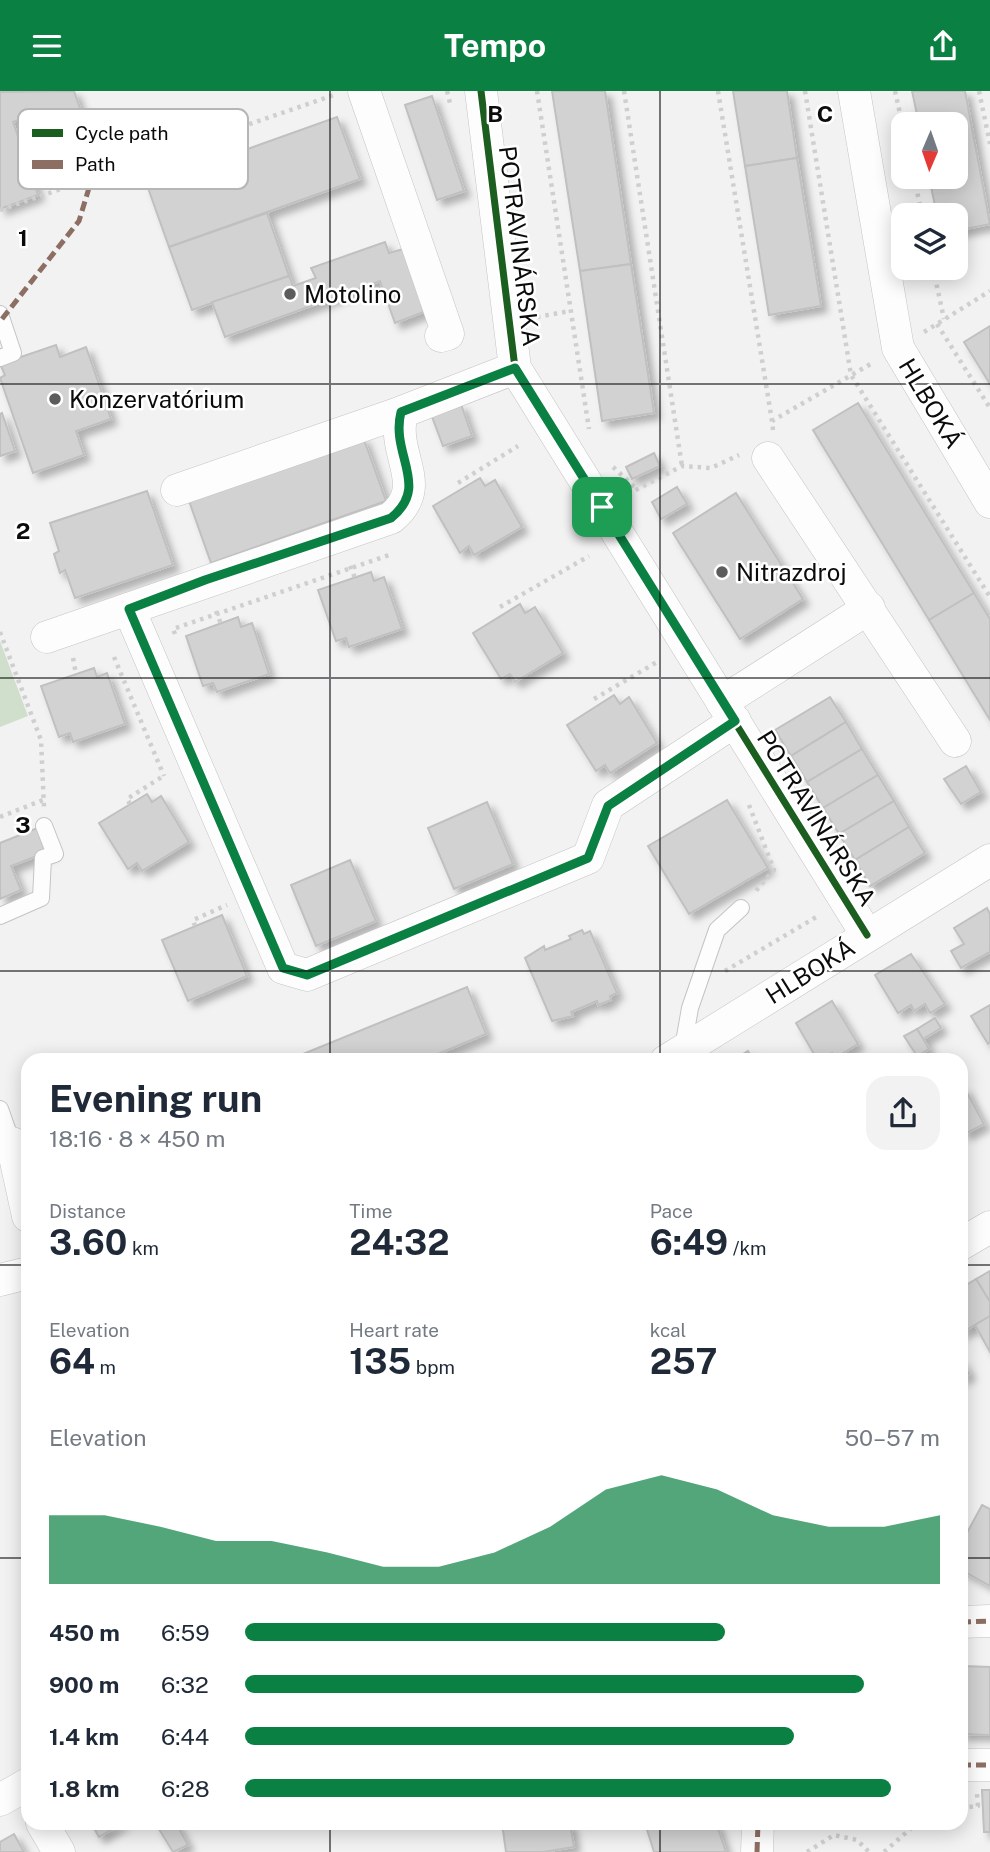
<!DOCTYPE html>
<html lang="en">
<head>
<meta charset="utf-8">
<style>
  :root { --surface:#fff; --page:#f2f2f3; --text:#1f2937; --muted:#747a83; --accent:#0b8043 }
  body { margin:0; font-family:"Public Sans",sans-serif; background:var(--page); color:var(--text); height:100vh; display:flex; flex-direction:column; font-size:26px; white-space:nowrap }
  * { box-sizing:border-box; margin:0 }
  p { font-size:23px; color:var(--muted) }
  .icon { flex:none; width:38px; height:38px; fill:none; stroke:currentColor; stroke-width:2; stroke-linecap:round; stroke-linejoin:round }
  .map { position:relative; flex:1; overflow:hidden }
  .side { position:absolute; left:21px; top:962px; width:947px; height:777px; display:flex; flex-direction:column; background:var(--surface); border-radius:21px; box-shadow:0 4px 18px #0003 }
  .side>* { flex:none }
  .needle { width:46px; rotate:182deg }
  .controls { position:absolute; left:891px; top:21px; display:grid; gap:14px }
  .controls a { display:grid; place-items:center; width:77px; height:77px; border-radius:14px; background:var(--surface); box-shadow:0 4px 18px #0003; font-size:35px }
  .pin { position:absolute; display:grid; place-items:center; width:60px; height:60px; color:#fff; margin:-30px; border-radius:14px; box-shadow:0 4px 10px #0006 }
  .round { display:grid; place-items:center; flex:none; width:74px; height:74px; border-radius:21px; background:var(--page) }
  .summary { display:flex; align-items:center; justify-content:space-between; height:119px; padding:0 28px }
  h1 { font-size:38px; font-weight:700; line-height:52px }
  .metrics { display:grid; grid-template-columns:repeat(3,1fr); gap:10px; height:119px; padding:7px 28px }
  .metrics div { display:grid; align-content:center }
  .metrics b { font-size:35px; font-weight:700 }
  .metrics small { font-size:19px; font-weight:400 }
  .metrics p { font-size:19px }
  .chart { height:196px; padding:14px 28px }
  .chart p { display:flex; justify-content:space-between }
  .chart svg { width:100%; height:126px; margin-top:7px; fill:var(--accent); opacity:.7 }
  ul { padding:0 28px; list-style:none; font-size:23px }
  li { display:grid; grid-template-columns:112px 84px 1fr; align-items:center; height:52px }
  li i { height:18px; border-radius:9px; background:var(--accent) }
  header { display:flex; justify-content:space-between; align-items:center; height:91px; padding:0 28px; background:var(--accent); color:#fff; font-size:32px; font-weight:700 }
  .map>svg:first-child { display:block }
  .green { fill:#d0dfcc }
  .building { fill:#d2d2d2; stroke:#c0c0c1; stroke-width:2; filter:url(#shadow) }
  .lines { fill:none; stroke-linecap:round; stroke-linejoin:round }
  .service-casing { stroke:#c4c4c5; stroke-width:18 }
  .minor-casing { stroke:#c4c4c5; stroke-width:33 }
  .path { stroke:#cfcfd0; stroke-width:4.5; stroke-dasharray:3.5 5; stroke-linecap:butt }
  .service { stroke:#fdfdfd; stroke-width:16 }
  .minor { stroke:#fdfdfd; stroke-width:32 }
  .quiet { stroke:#8d6e63; stroke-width:5; stroke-dasharray:10 5; stroke-linecap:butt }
  .cycleway-casing { stroke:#fff; stroke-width:11 }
  .cycleway { stroke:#1b5e20; stroke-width:7 }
  .route-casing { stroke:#fff; stroke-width:14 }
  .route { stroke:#0b8043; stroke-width:9 }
  .grid { fill:none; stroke:#0b0b0c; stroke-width:2; stroke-opacity:0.55 }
  .poi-dot { fill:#5c5c5d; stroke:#fff; stroke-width:2.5 }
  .labels { text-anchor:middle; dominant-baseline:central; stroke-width:5; stroke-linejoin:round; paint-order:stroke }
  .street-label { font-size:24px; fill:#0b0b0c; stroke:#fff }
  .poi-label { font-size:24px; fill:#0b0b0c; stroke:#fff; text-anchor:start }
  .key { fill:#fff; stroke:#b6b6b6; stroke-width:2 }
  .key-label { font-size:19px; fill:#0b0b0c }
  .grid-label { font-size:23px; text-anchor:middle; font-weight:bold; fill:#0b0b0c; stroke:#fff; stroke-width:5; stroke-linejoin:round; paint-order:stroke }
</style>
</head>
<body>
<header><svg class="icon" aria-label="menu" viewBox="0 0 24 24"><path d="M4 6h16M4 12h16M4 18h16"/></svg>Tempo<svg class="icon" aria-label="share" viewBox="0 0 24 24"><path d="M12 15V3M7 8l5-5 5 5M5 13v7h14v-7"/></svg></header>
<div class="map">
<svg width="990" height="1761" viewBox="0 0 990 1761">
  <defs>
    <filter id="shadow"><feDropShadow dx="6" dy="6" stdDeviation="3.5" flood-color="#0004"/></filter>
  </defs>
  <rect width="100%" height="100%" fill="#f2f2f3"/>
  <path class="green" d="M0,550l28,75 -28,11z"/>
  <g class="building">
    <path d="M74,0l8,23 -43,16 -5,-15 -21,7 25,73 -38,14v-117z"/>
    <path d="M552,0h53l26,173 -51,7z"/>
    <path d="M733,0h54l10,67 -52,8z"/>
    <path d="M912,0h53l25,133 -34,7v-16h-19l-8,-38h27v-53h-37z"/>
    <path d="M432,5l32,95 -27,9 -32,-95z"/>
    <path d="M337,26l23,62 -191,68 -22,-62z"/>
    <path d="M797,67l24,148 -52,9 -24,-149z"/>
    <path d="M267,122l22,63 -97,34 -23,-63z"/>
    <path d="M385,151l4,11 18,-5 22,62 -34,13 -15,-42 -155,56 -13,-35 77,-26 4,10 23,-8 -5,-10z"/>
    <path d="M631,173l23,149 -52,8 -22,-150z"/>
    <path d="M990,235v58l-26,-42z"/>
    <path d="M56,254l4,12 26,-10 25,72 -35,12 8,24 -51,18 -33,-95 5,-3 -5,-11z"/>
    <path d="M858,312l116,190 -45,27 -116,-190z"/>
    <path d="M461,313l11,32 -29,10 -12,-32z"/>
    <path d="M2,322l13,38 -15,5v-42z"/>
    <path d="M363,346l23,64 -175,62 -23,-65z"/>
    <path d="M654,362l6,13 -28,13 -6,-12z"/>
    <path d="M480,387l5,8 10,-6 27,47 -48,28 -5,-9 -9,7 -27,-47z"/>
    <path d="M677,396l10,17 -26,15 -9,-17z"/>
    <path d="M147,400l26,74 -98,33 -10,-28 -5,3 -6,-19 5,-3 -9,-28z"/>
    <path d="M736,402l67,106 -63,40 -67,-106z"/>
    <path d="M371,481l3,9 10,-4 18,52 -53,18 -3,-9 -10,3 -18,-51z"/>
    <path d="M974,502l16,26v101l-61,-100z"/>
    <path d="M520,513l5,9 10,-6 28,46 -48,29 -5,-8 -9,5 -28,-46z"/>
    <path d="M238,526l3,10 11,-4 17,51 -52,18 -4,-9 -10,3 -17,-50z"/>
    <path d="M94,577l3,9 10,-4 18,51 -52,18 -3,-9 -11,4 -18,-51z"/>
    <path d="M614,604l6,9 9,-7 28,46 -47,30 -5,-8 -9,6 -29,-46z"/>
    <path d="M830,606l16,25 -55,34 -16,-26z"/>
    <path d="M846,631l16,27 -55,33 -16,-26z"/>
    <path d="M862,658l16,26 -55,33 -16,-26z"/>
    <path d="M966,675l15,26 -20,12 -17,-25z"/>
    <path d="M878,684l16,26 -55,33 -16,-26z"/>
    <path d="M147,703l5,8 9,-6 28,46 -47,29 -5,-8 -9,6 -29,-46z"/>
    <path d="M727,709l41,68 -79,46 -41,-68z"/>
    <path d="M894,710l15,26 -54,33 -16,-26z"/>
    <path d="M487,711l26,62 -59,25 -26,-61z"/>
    <path d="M40,736l10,24 -39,15 10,24 -21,9v-56z"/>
    <path d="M909,736l16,26 -55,33 -15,-26z"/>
    <path d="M350,769l26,61 -60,25 -25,-61z"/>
    <path d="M987,817l3,6v38l-29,16 -10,-17 13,-7 -10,-16z"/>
    <path d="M222,824l25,61 -59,25 -26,-61z"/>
    <path d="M582,839l2,4 6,-3 27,62 -7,3 1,4 -13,5 -1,-4 -26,11 2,4 -21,5 -27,-63 19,-12 1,4 26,-11 -2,-3z"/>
    <path d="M911,863l34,50 -15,9 -5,-9 -11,7 -3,-6 -13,8 -23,-38z"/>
    <path d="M467,896l19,47 -65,27h-135z"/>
    <path d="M832,910l26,43 -23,14 -3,-5 -14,8 -22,-38z"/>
    <path d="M990,914v37l-2,2 -17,-28z"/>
    <path d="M935,927l6,10 -18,11 -6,-10z"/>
    <path d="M917,938l12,20 -12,7 -13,-20z"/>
    <path d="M748,960l6,10h-22z"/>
    <path d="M964,996l20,37 -19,10 -4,-8v-37z"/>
    <path d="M990,1180v31l-14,-23z"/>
    <path d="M976,1188l14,23v14l-29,17v-45z"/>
    <path d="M990,1225v36l-15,-27z"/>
    <path d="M961,1268l8,15 -8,5z"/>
    <path d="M982,1414l8,4v77l-29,-16v-26z"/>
    <path d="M961,1575l29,1v68l-29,-1z"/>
    <path d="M982,1699h8v42h-6z"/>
    <path d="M91,1732h31l-23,14z"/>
    <path d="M160,1732h16l12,22 -15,7 -16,-26z"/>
    <path d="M502,1732h68l4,24 -31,5h-37z"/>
    <path d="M645,1732h71l10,29h-72z"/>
    <path d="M14,1743l10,18h-24v-10z"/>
  </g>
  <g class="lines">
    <defs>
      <g id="service">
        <path d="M0,223l13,39 -13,5"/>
        <path d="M0,825l41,-18 2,-40 12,-4 -11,-28"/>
        <path d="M683,957l7,-40 27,-78 24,-22"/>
        <path d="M0,1018l12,34"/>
      </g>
      <g id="minor">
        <path d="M364,0l84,243 -7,2"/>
        <path d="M481,0l34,277 352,567"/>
        <path d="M854,0l44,257 92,154"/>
        <path d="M768,367l187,283"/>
        <path d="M177,399l225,-78 113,-44"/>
        <path d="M129,518l154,359 24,7 281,-117 20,-53 127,-84"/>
        <path d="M47,546l344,-119c40,-33 -1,-63 11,-106"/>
        <path d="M722,611l147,-94"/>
        <path d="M666,970l324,-201"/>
        <path d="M0,1052h12l16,73"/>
        <path d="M961,1153l29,-17"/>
        <path d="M0,1189l28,-7"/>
        <path d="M961,1531l29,-1"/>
        <path d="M961,1674h29"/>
        <path d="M0,1709l28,-16"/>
        <path d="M42,1732l17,29"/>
        <path d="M757,1761l1,-29"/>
      </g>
    </defs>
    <use href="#service" class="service-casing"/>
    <use href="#minor" class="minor-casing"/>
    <g class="path">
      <path d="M447,0l3,12"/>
      <path d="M537,0l52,338"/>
      <path d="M624,0l58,375"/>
      <path d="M718,0l54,330"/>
      <path d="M805,0l46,284 139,222"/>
      <path d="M895,0l8,36"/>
      <path d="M979,0l11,53"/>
      <path d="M914,86l8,38"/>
      <path d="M0,119l337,-116"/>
      <path d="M933,177l11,51"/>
      <path d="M537,226l33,-6"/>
      <path d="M937,233l53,84"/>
      <path d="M924,241l66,-41"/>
      <path d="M773,339l-1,-9 102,-59"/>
      <path d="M613,376l24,22"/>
      <path d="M458,392l60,-37"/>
      <path d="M628,403l54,-28 29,2 28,-13"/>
      <path d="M350,475l5,12"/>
      <path d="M500,516l89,-51"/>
      <path d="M216,520l5,13"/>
      <path d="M0,541l41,108 3,67"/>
      <path d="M175,543l-2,-5 219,-75"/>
      <path d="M114,566l50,119"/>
      <path d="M73,567l3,16"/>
      <path d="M594,608l63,-37"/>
      <path d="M130,713l-3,-5 38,-24"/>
      <path d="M749,714l25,65 -20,23"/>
      <path d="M0,726l43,-17"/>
      <path d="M195,835l-2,-6 34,-15"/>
      <path d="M725,880l93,-55"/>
      <path d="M961,1717l17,-2 -1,-12"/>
      <path d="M807,1761l27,-17 23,5 12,12"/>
      <path d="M884,1761l33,-29"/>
    </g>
    <use href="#service" class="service"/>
    <use href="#minor" class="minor"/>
    <g class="quiet">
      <path d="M2,228l77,-98 13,-43"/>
      <path d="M961,1531l29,-1"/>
      <path d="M961,1674h29"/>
      <path d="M757,1761l1,-29"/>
    </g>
    <defs>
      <g id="cycleway">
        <path d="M481,0l34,277 352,567"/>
        <path d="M129,518l154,359 24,7 281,-117 20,-53 127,-84"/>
      </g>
    </defs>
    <use href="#cycleway" class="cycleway-casing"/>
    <use href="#cycleway" class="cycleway"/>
  </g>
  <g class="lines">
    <defs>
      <path id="route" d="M515,277l220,353 -127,85 -20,52 -281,117 -24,-7 -154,-359 76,-29 186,-62c40,-32 -1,-63 10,-106z"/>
    </defs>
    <use href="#route" class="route-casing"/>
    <use href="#route" class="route"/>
  </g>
  <path class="grid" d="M330,0v970M660,0v970M0,293h990M0,587h990M0,880h990M0,1174h28M961,1174h29M0,1467h28M961,1467h29M330,1732v29M660,1732v29"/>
  <g class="poi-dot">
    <circle cx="290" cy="203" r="7"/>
    <circle cx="55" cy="308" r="7"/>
    <circle cx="722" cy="481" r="7"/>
  </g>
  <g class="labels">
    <g class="street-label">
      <text transform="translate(520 155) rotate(83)">POTRAVINÁRSKA</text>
      <text transform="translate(931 312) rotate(59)">HLBOKÁ</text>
      <text transform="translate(817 727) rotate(58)">POTRAVINÁRSKA</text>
      <text transform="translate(810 880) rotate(-32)">HLBOKÁ</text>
    </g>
    <g class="poi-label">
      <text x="304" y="203">Motolino</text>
      <text x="69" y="308">Konzervatórium</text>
      <text x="736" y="481">Nitrazdroj</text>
    </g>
  </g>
  <rect x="18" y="18" width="230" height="80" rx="10" class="key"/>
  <rect x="32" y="38" width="31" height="8" fill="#1b5e20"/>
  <rect x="32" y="69" width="31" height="9" fill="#8d6e63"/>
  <g class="key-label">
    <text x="75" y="49">Cycle path</text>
    <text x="75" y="80">Path</text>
  </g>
  <g class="grid-label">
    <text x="495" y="31">B</text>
    <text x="825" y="31">C</text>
    <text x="23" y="155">1</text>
    <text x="23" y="448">2</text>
    <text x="23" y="742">3</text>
  </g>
</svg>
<div class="controls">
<a><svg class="needle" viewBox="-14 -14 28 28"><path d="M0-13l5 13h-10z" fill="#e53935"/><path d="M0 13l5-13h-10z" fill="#747a83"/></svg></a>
<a><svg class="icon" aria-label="layers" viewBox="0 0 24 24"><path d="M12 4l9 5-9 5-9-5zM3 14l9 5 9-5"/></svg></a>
</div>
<div class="pin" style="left:602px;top:416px;background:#1e9e55"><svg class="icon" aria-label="arrive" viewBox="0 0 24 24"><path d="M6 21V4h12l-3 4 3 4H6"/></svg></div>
<section class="side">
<div class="summary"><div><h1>Evening run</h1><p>18:16 · 8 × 450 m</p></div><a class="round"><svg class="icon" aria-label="share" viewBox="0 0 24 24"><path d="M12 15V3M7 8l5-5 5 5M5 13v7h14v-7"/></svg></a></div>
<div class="metrics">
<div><p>Distance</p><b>3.60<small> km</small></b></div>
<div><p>Time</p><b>24:32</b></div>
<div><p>Pace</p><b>6:49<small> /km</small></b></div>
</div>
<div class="metrics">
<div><p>Elevation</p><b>64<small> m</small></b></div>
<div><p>Heart rate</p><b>135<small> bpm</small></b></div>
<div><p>kcal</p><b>257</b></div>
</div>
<div class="chart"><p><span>Elevation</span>50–57 m</p>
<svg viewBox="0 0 160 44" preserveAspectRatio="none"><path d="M0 44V20L10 20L20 24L30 29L40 29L50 33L60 38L70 38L80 33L90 24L100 11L110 6L120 11L130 20L140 24L150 24L160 20V44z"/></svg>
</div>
<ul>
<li><b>450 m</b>6:59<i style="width:69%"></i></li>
<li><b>900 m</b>6:32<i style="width:89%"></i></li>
<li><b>1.4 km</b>6:44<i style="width:79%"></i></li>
<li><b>1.8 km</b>6:28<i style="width:93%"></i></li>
</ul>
</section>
</div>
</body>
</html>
